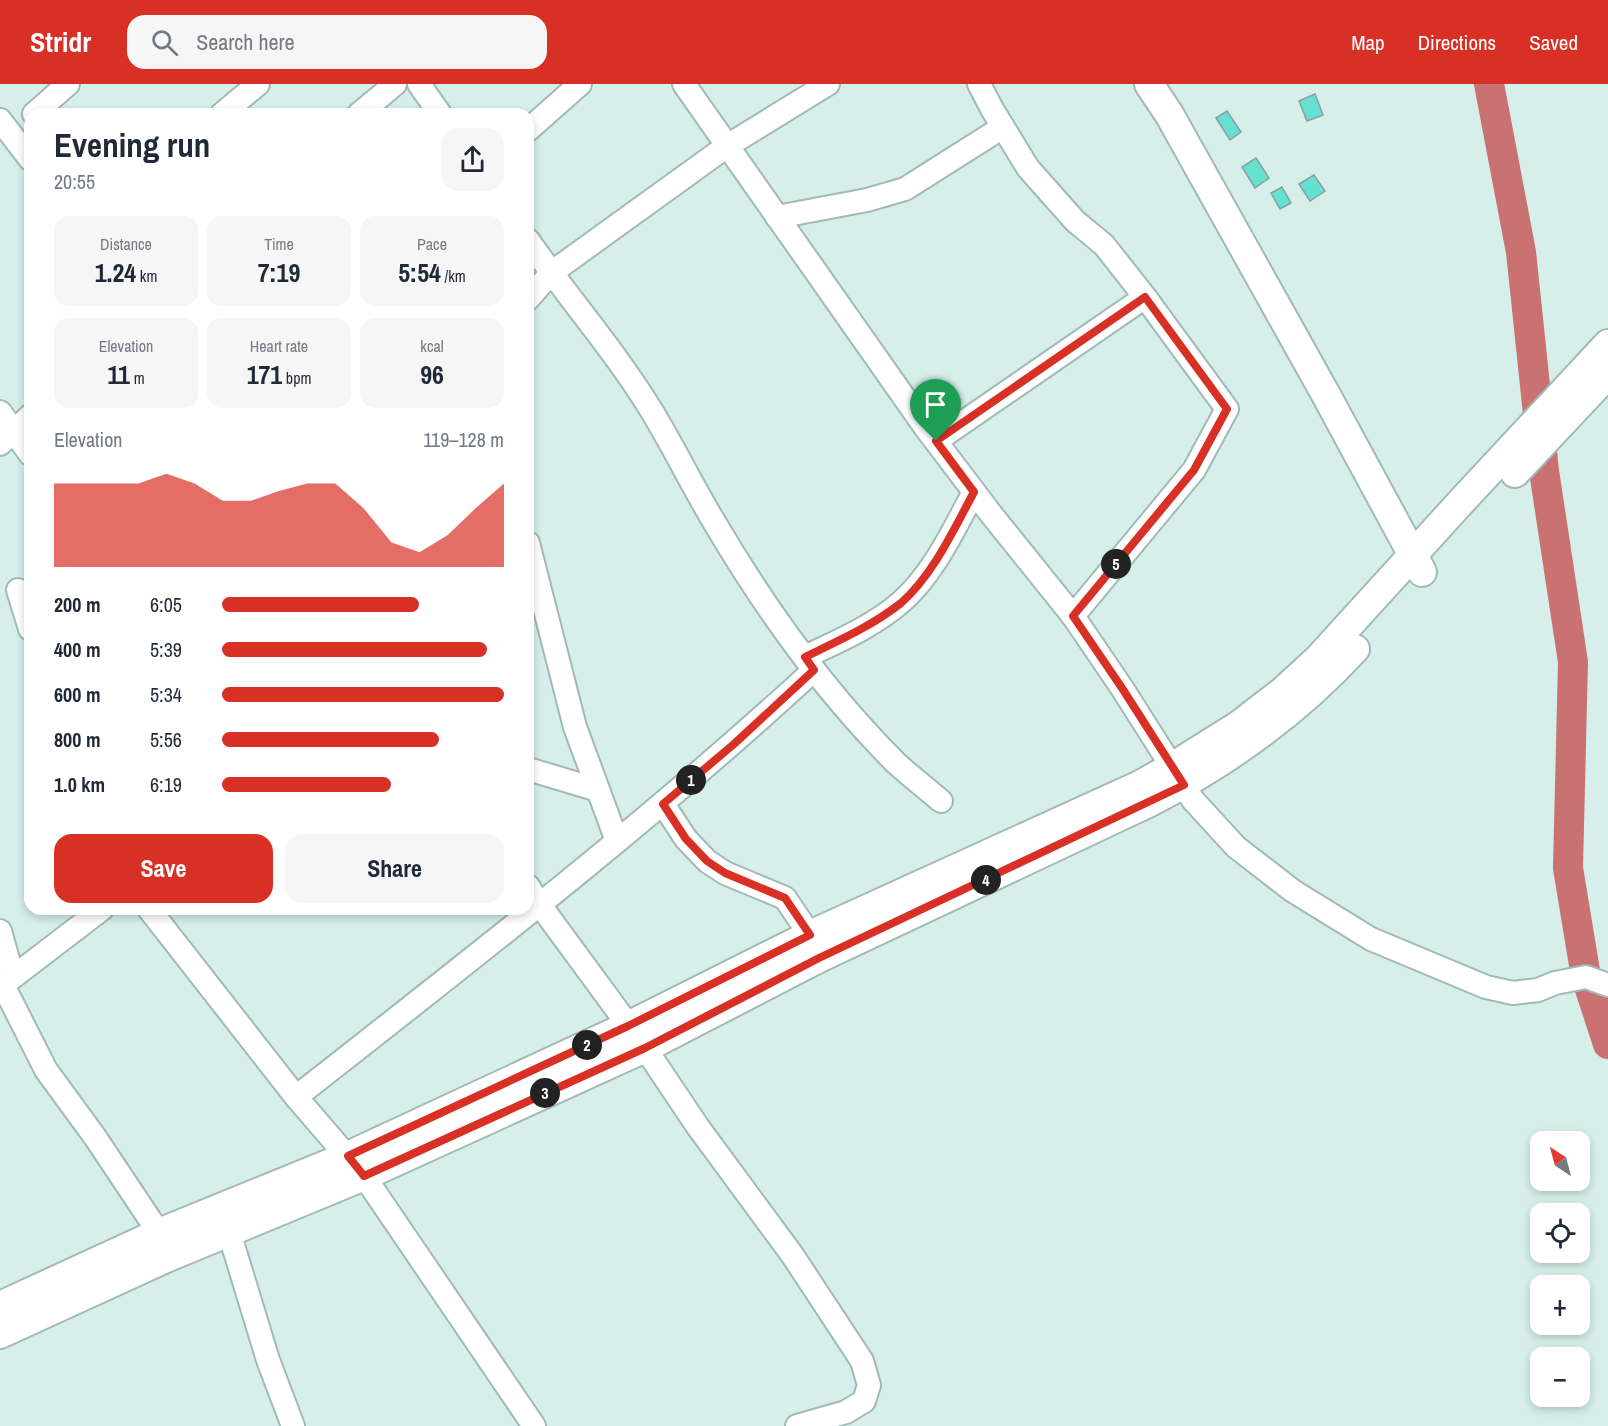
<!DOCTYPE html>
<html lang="en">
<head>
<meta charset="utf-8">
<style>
  :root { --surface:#fff; --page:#f6f6f7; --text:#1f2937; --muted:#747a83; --accent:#d93025 }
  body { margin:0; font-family:"Archivo Narrow",sans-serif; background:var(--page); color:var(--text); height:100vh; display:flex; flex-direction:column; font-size:22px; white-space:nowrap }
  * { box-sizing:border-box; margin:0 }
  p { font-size:20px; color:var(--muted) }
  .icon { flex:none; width:33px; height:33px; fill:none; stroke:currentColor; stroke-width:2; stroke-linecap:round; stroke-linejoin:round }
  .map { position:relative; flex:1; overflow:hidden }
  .sheet { position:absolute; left:24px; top:24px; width:510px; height:807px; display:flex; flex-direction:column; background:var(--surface); border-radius:18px; box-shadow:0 3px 9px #0003 }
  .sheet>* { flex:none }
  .needle { width:39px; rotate:324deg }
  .buttons { position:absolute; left:1530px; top:1047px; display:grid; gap:12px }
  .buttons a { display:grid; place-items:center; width:60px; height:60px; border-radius:12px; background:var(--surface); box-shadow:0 3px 9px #0003; font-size:30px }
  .pin { position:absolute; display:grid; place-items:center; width:51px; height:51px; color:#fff; margin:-62px -26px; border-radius:50% 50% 50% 0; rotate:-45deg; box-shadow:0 0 6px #0007 }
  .pin .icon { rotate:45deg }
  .km { position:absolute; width:30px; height:30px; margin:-15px; border-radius:50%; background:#222; color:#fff; font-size:16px; line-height:30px; text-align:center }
  .round { display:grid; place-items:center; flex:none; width:63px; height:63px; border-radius:18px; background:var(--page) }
  .headline { display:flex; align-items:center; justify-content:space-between; height:102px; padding:0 30px }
  h1 { font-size:33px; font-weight:700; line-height:45px }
  .figures { display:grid; grid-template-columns:repeat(3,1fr); gap:9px; height:102px; padding:6px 30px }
  .figures div { display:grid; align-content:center; border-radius:15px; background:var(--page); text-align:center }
  .figures b { font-size:26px; font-weight:700 }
  .figures small { font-size:16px; font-weight:400 }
  .figures p { font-size:16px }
  .chart { height:168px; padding:12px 30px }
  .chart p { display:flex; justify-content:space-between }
  .chart svg { width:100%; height:108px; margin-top:6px; fill:var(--accent); opacity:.7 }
  .button { display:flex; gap:12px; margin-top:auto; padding:12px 30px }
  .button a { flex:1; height:69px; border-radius:18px; background:var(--accent); color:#fff; font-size:24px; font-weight:700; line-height:69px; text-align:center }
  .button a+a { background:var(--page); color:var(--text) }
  ul { padding:0 30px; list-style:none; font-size:20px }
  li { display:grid; grid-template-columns:96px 72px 1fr; align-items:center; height:45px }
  li i { height:15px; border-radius:8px; background:var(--accent) }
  header { display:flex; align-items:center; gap:36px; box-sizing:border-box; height:84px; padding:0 30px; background:var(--accent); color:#fff }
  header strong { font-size:28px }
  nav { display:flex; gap:33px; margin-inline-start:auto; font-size:21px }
  .search { width:420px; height:54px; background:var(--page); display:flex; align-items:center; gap:15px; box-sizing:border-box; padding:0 21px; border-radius:18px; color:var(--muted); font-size:22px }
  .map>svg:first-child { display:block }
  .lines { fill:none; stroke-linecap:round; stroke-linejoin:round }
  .river { stroke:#c97271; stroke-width:30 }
  .building { fill:#66e0d1; stroke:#88a09c; stroke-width:1.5 }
  .minor-casing { stroke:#a2bab6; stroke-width:26 }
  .major-casing { stroke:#a2bab6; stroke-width:32 }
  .minor { stroke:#fff; stroke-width:22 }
  .major { stroke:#fff; stroke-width:28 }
  .route-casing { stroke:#fff; stroke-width:12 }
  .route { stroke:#d93025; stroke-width:8 }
</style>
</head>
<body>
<header>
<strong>Stridr</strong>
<div class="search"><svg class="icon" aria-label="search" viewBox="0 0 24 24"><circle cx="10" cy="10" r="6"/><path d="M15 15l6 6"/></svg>Search here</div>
<nav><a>Map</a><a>Directions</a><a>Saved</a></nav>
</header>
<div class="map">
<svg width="1608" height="1342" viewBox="0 0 1608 1342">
  <rect width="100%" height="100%" fill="#d6efeb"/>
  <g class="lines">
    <path class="river" d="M1489,0l32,168 23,219 29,191 -5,206 18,109 22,67"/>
  </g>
  <g class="building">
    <path d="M1315,10l8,21 -16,6 -8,-20z"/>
    <path d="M1227,27l14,21 -11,8 -14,-22z"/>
    <path d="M1256,74l13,20 -14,10 -13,-21z"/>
    <path d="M1314,91l11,16 -15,10 -11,-17z"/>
    <path d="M1282,103l9,16 -11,6 -9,-16z"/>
  </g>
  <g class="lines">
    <defs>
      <g id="minor">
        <path d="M419,0l21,30"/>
        <path d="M684,0l241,343 66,87 82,102 49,72 71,112 43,47 57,44 78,48 115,48 27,6 25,-3 17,-7 31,-6 22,8"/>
        <path d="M979,0l13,25 36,59 47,53 29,24 41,52 82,112 -33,61 -121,146"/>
        <path d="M34,30l34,-30"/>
        <path d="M222,30l36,-30"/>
        <path d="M359,30l36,-30"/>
        <path d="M0,36l30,39"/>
        <path d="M528,46l52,-46"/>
        <path d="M777,133l90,-17 38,-11 98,-62"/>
        <path d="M528,156c41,59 88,112 125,173 21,35 39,72 60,107 51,87 111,171 183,243 14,13 30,25 45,38"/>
        <path d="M528,215l23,-26 176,-127 101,-62"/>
        <path d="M0,328l30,42"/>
        <path d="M936,357l209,-144"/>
        <path d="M0,360l30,-28"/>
        <path d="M528,459l47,184 42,114"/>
        <path d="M18,506l12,39"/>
        <path d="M805,573c33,-16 67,-30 95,-54 33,-28 54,-74 74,-111"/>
        <path d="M528,685l70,21"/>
        <path d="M663,720l23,35 21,22 18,12 60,25 25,37"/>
        <path d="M528,802l12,19 105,143 53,79 95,129 69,105 7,24 -5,16 -18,11 -49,14"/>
        <path d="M149,825l147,188 68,79 170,250"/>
        <path d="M0,847l13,46"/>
        <path d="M3,901l43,85 49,67 64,96"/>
        <path d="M0,903l102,-78"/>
        <path d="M296,1013c176,-138 353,-275 518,-427"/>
        <path d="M229,1148l39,128 25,66"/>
      </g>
      <g id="major">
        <path d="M1149,0l20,30 156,279 97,179"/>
        <path d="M1515,389l93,-99"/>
        <path d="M0,1222l159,-73 189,-77 280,-130 182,-91 330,-150 32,-18 67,-42 43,-33 37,-34 141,-155 148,-159"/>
        <path d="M0,1250l166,-76 198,-82 281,-128 174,-90 331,-156c76,-39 147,-90 205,-153"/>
      </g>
    </defs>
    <use href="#minor" class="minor-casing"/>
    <use href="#major" class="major-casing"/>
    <use href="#minor" class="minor"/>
    <use href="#major" class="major"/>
  </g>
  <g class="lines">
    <defs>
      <path id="route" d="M1145,213l82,112 -33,61 -121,146 49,72 62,97 -365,173 -174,90 -281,128 -16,-20 280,-130 182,-91 -25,-37 -60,-25 -18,-12 -21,-22 -23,-35 71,-60 80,-74 -9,-13c33,-16 67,-31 96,-54 32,-28 53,-74 73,-111l-38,-51z"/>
    </defs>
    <use href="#route" class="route-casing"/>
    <use href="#route" class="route"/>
  </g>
</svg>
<div class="buttons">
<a><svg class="needle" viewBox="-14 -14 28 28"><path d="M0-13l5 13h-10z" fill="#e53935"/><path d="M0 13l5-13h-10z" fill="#747a83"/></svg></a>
<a><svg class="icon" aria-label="locate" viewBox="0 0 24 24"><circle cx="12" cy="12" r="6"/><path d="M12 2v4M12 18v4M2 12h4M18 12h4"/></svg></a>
<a>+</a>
<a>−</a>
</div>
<div class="pin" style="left:936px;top:357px;background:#1e9e55"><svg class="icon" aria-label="arrive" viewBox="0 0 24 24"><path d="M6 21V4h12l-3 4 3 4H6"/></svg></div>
<b class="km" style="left:691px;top:696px">1</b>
<b class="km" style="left:587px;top:961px">2</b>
<b class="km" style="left:545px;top:1009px">3</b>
<b class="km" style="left:986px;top:796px">4</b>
<b class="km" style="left:1116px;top:480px">5</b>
<section class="sheet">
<div class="headline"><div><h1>Evening run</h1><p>20:55</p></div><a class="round"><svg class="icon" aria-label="share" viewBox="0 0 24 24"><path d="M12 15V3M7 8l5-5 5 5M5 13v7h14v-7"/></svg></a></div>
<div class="figures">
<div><p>Distance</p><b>1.24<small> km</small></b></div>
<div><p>Time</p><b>7:19</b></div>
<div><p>Pace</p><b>5:54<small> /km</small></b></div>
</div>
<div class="figures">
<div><p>Elevation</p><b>11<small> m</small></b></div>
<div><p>Heart rate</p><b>171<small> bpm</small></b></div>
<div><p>kcal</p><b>96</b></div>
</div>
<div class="chart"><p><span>Elevation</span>119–128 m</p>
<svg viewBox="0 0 160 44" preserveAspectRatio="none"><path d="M0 44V10L10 10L20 10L30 10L40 6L50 10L60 17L70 17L80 13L90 10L100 10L110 20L120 34L130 38L140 31L150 20L160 10V44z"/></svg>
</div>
<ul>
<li><b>200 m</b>6:05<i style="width:70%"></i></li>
<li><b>400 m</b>5:39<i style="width:94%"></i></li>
<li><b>600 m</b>5:34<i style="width:100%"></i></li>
<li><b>800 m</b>5:56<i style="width:77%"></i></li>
<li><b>1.0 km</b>6:19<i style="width:60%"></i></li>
</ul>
<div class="button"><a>Save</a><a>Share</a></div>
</section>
</div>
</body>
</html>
